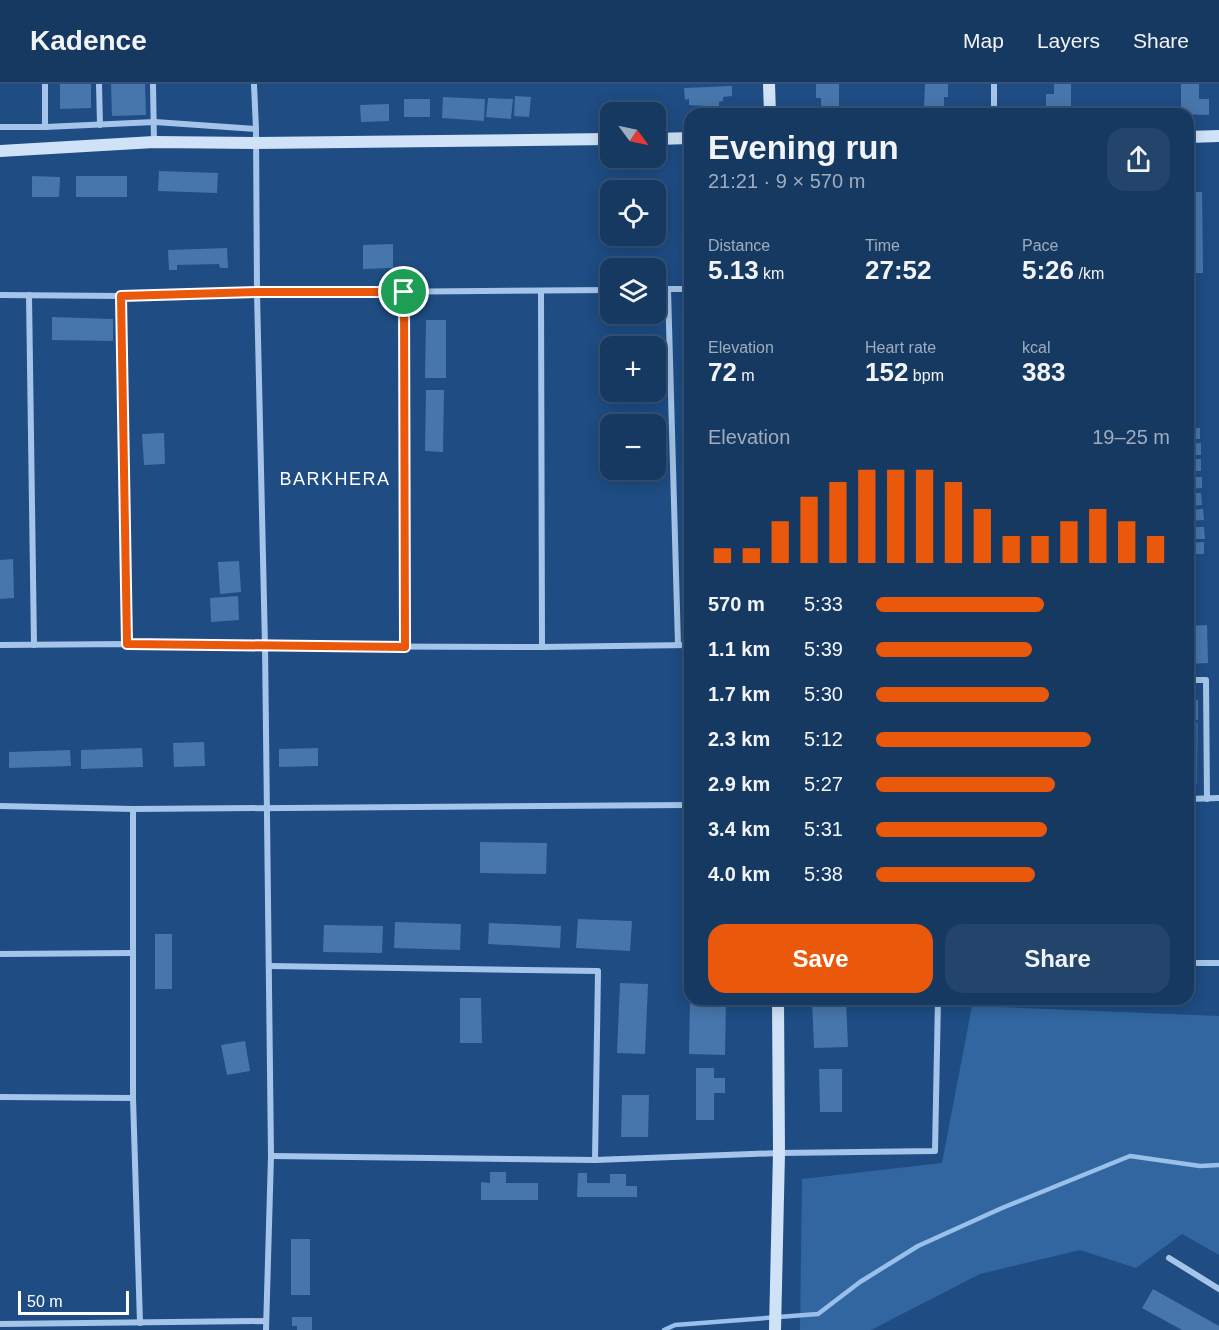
<!DOCTYPE html>
<html lang="en">
<head>
<meta charset="utf-8">
<style>
  :root { --surface:#163962; --page:#23446b; --text:#f1f3f6; --muted:#9eacbe; --line:#355377; --accent:#ea580c }
  body { margin:0; font-family:Arial,sans-serif; background:var(--page); color:var(--text); height:100vh; display:flex; flex-direction:column; font-size:22px; white-space:nowrap }
  * { box-sizing:border-box; margin:0 }
  p { font-size:20px; color:var(--muted) }
  .icon { flex:none; width:33px; height:33px; fill:none; stroke:currentColor; stroke-width:2; stroke-linecap:round; stroke-linejoin:round }
  .map { position:relative; flex:1; overflow:hidden }
  .details { position:absolute; left:684px; top:24px; width:510px; height:897px; display:flex; flex-direction:column; background:var(--surface); border-radius:18px; box-shadow:0 3px 15px #0003,0 0 0 2px var(--line) }
  .details>* { flex:none }
  .needle { width:39px; rotate:123deg }
  .controls { position:absolute; left:600px; top:18px; display:grid; gap:12px }
  .controls a { display:grid; place-items:center; width:66px; height:66px; border-radius:12px; background:var(--surface); box-shadow:0 3px 15px #0003,0 0 0 2px var(--line); font-size:30px }
  .scale { position:absolute; left:18px; bottom:15px; width:111px; box-sizing:border-box; padding-left:6px; border:3px solid #fff; border-top:0; font-size:16px; line-height:21px; white-space:nowrap; color:#fff; -webkit-text-stroke:4px #1e4c83; paint-order:stroke }
  .pin { position:absolute; display:grid; place-items:center; width:51px; height:51px; color:#fff; margin:-26px; border:3px solid #fff; border-radius:50%; box-shadow:0 2px 6px #0007 }
  .round { display:grid; place-items:center; flex:none; width:63px; height:63px; border-radius:18px; background:var(--page) }
  .overview { display:flex; align-items:center; justify-content:space-between; height:102px; padding:0 24px }
  h1 { font-size:33px; font-weight:700; line-height:45px }
  .metrics { display:grid; grid-template-columns:repeat(3,1fr); gap:9px; height:102px; padding:6px 24px }
  .metrics div { display:grid; align-content:center }
  .metrics b { font-size:26px; font-weight:700 }
  .metrics small { font-size:16px; font-weight:400 }
  .metrics p { font-size:16px }
  .chart { height:168px; padding:12px 24px }
  .chart p { display:flex; justify-content:space-between }
  .chart svg { width:100%; height:108px; margin-top:6px; stroke:var(--accent); stroke-width:6 }
  .action { display:flex; gap:12px; margin-top:auto; padding:12px 24px }
  .action a { flex:1; height:69px; border-radius:18px; background:var(--accent); color:#fff; font-size:24px; font-weight:700; line-height:69px; text-align:center }
  .action a+a { background:var(--page); color:var(--text) }
  ul { padding:0 24px; list-style:none; font-size:20px }
  li { display:grid; grid-template-columns:96px 72px 1fr; align-items:center; height:45px }
  li i { height:15px; border-radius:8px; background:var(--accent) }
  header { display:flex; align-items:center; gap:36px; box-sizing:border-box; height:84px; padding:0 30px; background:var(--surface); border-bottom:2px solid var(--line) }
  header strong { font-size:28px }
  nav { display:flex; gap:33px; margin-inline-start:auto; font-size:21px }
  .map>svg:first-child { display:block }
  .green { fill:#3166a1 }
  .lines { fill:none; stroke-linecap:round; stroke-linejoin:round }
  .stream { stroke:#98c0eb; stroke-width:4.5 }
  .building { fill:#4676ab }
  .minor { stroke:#a4c5e9; stroke-width:6 }
  .secondary { stroke:#cfe2f7; stroke-width:12 }
  .route-casing { stroke:#fff; stroke-width:12 }
  .route { stroke:#ea580c; stroke-width:8 }
  .labels { text-anchor:middle; dominant-baseline:central; stroke-width:5; stroke-linejoin:round; paint-order:stroke }
  .neighbourhood-label { font-size:18px; letter-spacing:1.5px; fill:#fff; stroke:#1e4c83 }
</style>
</head>
<body>
<header>
<strong>Kadence</strong>
<nav><a>Map</a><a>Layers</a><a>Share</a></nav>
</header>
<div class="map">
<svg width="1219" height="1246" viewBox="0 0 1219 1246">
  <rect width="100%" height="100%" fill="#1e4c83"/>
  <g class="green">
    <path d="M1188,639h10l-1,61h-9z"/>
    <path d="M972,922l247,10v239l-37,-21 -46,34 -56,-18 -100,24 -109,56h-71l2,-151 140,-16z"/>
  </g>
  <g class="lines">
    <path class="stream" d="M664,1246l11,-5 143,-11 42,-32 58,-36 84,-38 128,-52 70,10 19,-1"/>
  </g>
  <g class="building">
    <path d="M60,0h31v24l-31,1z"/>
    <path d="M111,0h34l1,31 -34,1z"/>
    <path d="M816,0h23v23h-18v-9h-5z"/>
    <path d="M925,0h23v13h-4v10h-20z"/>
    <path d="M1054,0h17v29h-12v-7h-13v-12h8z"/>
    <path d="M1181,0h18v15h10v16l-28,-1z"/>
    <path d="M732,2v10l-9,1v4l-4,1v4h-6v3l-8,1 -1,-4 -15,-1v-6l-4,1 -1,-12z"/>
    <path d="M515,12l16,1 -2,20 -15,-1z"/>
    <path d="M443,13l42,2 -1,22 -42,-3z"/>
    <path d="M488,14l25,1 -2,20 -25,-2z"/>
    <rect x="404" y="15" width="26" height="18"/>
    <path d="M389,20v17l-28,1 -1,-17z"/>
    <path d="M159,87l59,2 -1,20 -59,-2z"/>
    <path d="M32,92l28,1 -1,20h-27z"/>
    <rect x="76" y="92" width="51" height="21"/>
    <path d="M1188,108h14l1,81h-10l1,23h-6z"/>
    <path d="M393,160v24l-30,1v-24z"/>
    <path d="M227,164l1,20h-8l-1,-4 -42,1v5h-8l-1,-20z"/>
    <path d="M52,233l61,2v22l-61,-1z"/>
    <path d="M426,236h20v58h-21z"/>
    <path d="M426,306h18l-1,62 -18,-1z"/>
    <path d="M1200,344v11h-12v-10z"/>
    <path d="M164,349l1,31 -21,1 -2,-31z"/>
    <path d="M1201,359v12h-13v-11z"/>
    <rect x="1188" y="375" width="13" height="12"/>
    <path d="M1188,393h14v11l-14,1z"/>
    <path d="M1188,409h13l1,12 -14,1z"/>
    <path d="M1203,425l1,11 -16,1v-11z"/>
    <path d="M1188,443h16l1,12h-17z"/>
    <path d="M1204,458v12h-16v-11z"/>
    <path d="M13,475l1,39 -14,1v-39z"/>
    <path d="M239,477l2,31 -21,2 -2,-32z"/>
    <path d="M238,512l1,24 -28,2 -1,-24z"/>
    <path d="M1207,541l1,38 -20,1v-38z"/>
    <path d="M1198,616v20h-10v-19z"/>
    <path d="M204,658l1,24 -31,1 -1,-24z"/>
    <path d="M142,664l1,19 -62,2v-19z"/>
    <path d="M318,664v18l-39,1v-18z"/>
    <path d="M70,666l1,16 -62,2v-16z"/>
    <path d="M480,758l67,1 -1,31 -66,-1z"/>
    <path d="M578,835l54,2 -2,30 -54,-3z"/>
    <path d="M395,838l66,2 -1,26 -66,-2z"/>
    <path d="M489,839l72,3 -1,22 -72,-4z"/>
    <path d="M324,841l59,1 -1,27 -59,-1z"/>
    <rect x="155" y="850" width="17" height="55"/>
    <path d="M620,899l28,1 -3,70 -28,-1z"/>
    <path d="M460,914h21l1,45h-22z"/>
    <path d="M690,915h36l-1,56 -36,-1z"/>
    <path d="M812,915h34l2,48 -34,1z"/>
    <path d="M245,957l5,30 -23,4 -6,-30z"/>
    <path d="M696,984h18v10h11v15h-11v27h-18z"/>
    <path d="M819,985h23v43h-22z"/>
    <path d="M622,1011h27l-1,42h-27z"/>
    <path d="M490,1088h16v11h32v17h-57v-18l9,1z"/>
    <path d="M578,1089h9v10h23v-9h16v12h11v11h-60z"/>
    <rect x="291" y="1155" width="19" height="56"/>
    <path d="M1153,1205l66,37v4h-37l-40,-22z"/>
    <path d="M292,1233h20v13h-15v-4h-5z"/>
  </g>
  <g class="lines">
    <g class="minor">
      <path d="M99,0l1,41"/>
      <path d="M153,0l1,58"/>
      <path d="M254,0l2,45 1,164 8,353 6,510 -5,174"/>
      <path d="M994,0v30"/>
      <path d="M0,43h45l110,-5 101,7"/>
      <path d="M45,43v-43"/>
      <path d="M656,205h34"/>
      <path d="M668,205l10,356"/>
      <path d="M403,208l2,355"/>
      <path d="M541,208l1,355"/>
      <path d="M0,211l121,1 136,-3 353,-3"/>
      <path d="M29,211l5,350"/>
      <path d="M121,212l6,348"/>
      <path d="M0,561l127,-1 138,2 277,1 148,-2"/>
      <path d="M1188,596h18l1,119"/>
      <path d="M1188,715l31,-1"/>
      <path d="M0,722l133,3 557,-4"/>
      <path d="M133,725v289l7,225"/>
      <path d="M0,870l133,-1"/>
      <path d="M1188,879h31"/>
      <path d="M269,882l329,5 -3,189"/>
      <path d="M0,1013l133,1"/>
      <path d="M271,1072l324,4 184,-7 156,-2 3,-152"/>
      <path d="M1169,1174l50,31"/>
      <path d="M0,1240l266,-3"/>
    </g>
    <g class="secondary">
      <path d="M769,0l1,30"/>
      <path d="M1188,53l31,-1"/>
      <path d="M656,55l34,-1"/>
      <path d="M0,67l154,-9 102,1 354,-4"/>
      <path d="M775,1246l4,-177 -1,-154"/>
    </g>
  </g>
  <g class="lines">
    <defs>
      <path id="route" d="M257,208h147l1,355 -278,-3 -6,-348z"/>
    </defs>
    <use href="#route" class="route-casing"/>
    <use href="#route" class="route"/>
  </g>
  <g class="labels">
    <g class="neighbourhood-label">
      <text x="335" y="395">BARKHERA</text>
    </g>
  </g>
</svg>
<div class="controls">
<a><svg class="needle" viewBox="-14 -14 28 28"><path d="M0-13l5 13h-10z" fill="#e53935"/><path d="M0 13l5-13h-10z" fill="#9eacbe"/></svg></a>
<a><svg class="icon" aria-label="locate" viewBox="0 0 24 24"><circle cx="12" cy="12" r="6"/><path d="M12 2v4M12 18v4M2 12h4M18 12h4"/></svg></a>
<a><svg class="icon" aria-label="layers" viewBox="0 0 24 24"><path d="M12 4l9 5-9 5-9-5zM3 14l9 5 9-5"/></svg></a>
<a>+</a>
<a>−</a>
</div>
<div class="scale">50 m</div>
<div class="pin" style="left:404px;top:208px;background:#1e9e55"><svg class="icon" aria-label="arrive" viewBox="0 0 24 24"><path d="M6 21V4h12l-3 4 3 4H6"/></svg></div>
<section class="details">
<div class="overview"><div><h1>Evening run</h1><p>21:21 · 9 × 570 m</p></div><a class="round"><svg class="icon" aria-label="share" viewBox="0 0 24 24"><path d="M12 15V3M7 8l5-5 5 5M5 13v7h14v-7"/></svg></a></div>
<div class="metrics">
<div><p>Distance</p><b>5.13<small> km</small></b></div>
<div><p>Time</p><b>27:52</b></div>
<div><p>Pace</p><b>5:26<small> /km</small></b></div>
</div>
<div class="metrics">
<div><p>Elevation</p><b>72<small> m</small></b></div>
<div><p>Heart rate</p><b>152<small> bpm</small></b></div>
<div><p>kcal</p><b>383</b></div>
</div>
<div class="chart"><p><span>Elevation</span>19–25 m</p>
<svg viewBox="0 0 160 44" preserveAspectRatio="none"><path d="M5 44V38M15 44V38M25 44V27M35 44V17M45 44V11M55 44V6M65 44V6M75 44V6M85 44V11M95 44V22M105 44V33M115 44V33M125 44V27M135 44V22M145 44V27M155 44V33"/></svg>
</div>
<ul>
<li><b>570 m</b>5:33<i style="width:57%"></i></li>
<li><b>1.1 km</b>5:39<i style="width:53%"></i></li>
<li><b>1.7 km</b>5:30<i style="width:59%"></i></li>
<li><b>2.3 km</b>5:12<i style="width:73%"></i></li>
<li><b>2.9 km</b>5:27<i style="width:61%"></i></li>
<li><b>3.4 km</b>5:31<i style="width:58%"></i></li>
<li><b>4.0 km</b>5:38<i style="width:54%"></i></li>
</ul>
<div class="action"><a>Save</a><a>Share</a></div>
</section>
</div>
</body>
</html>
